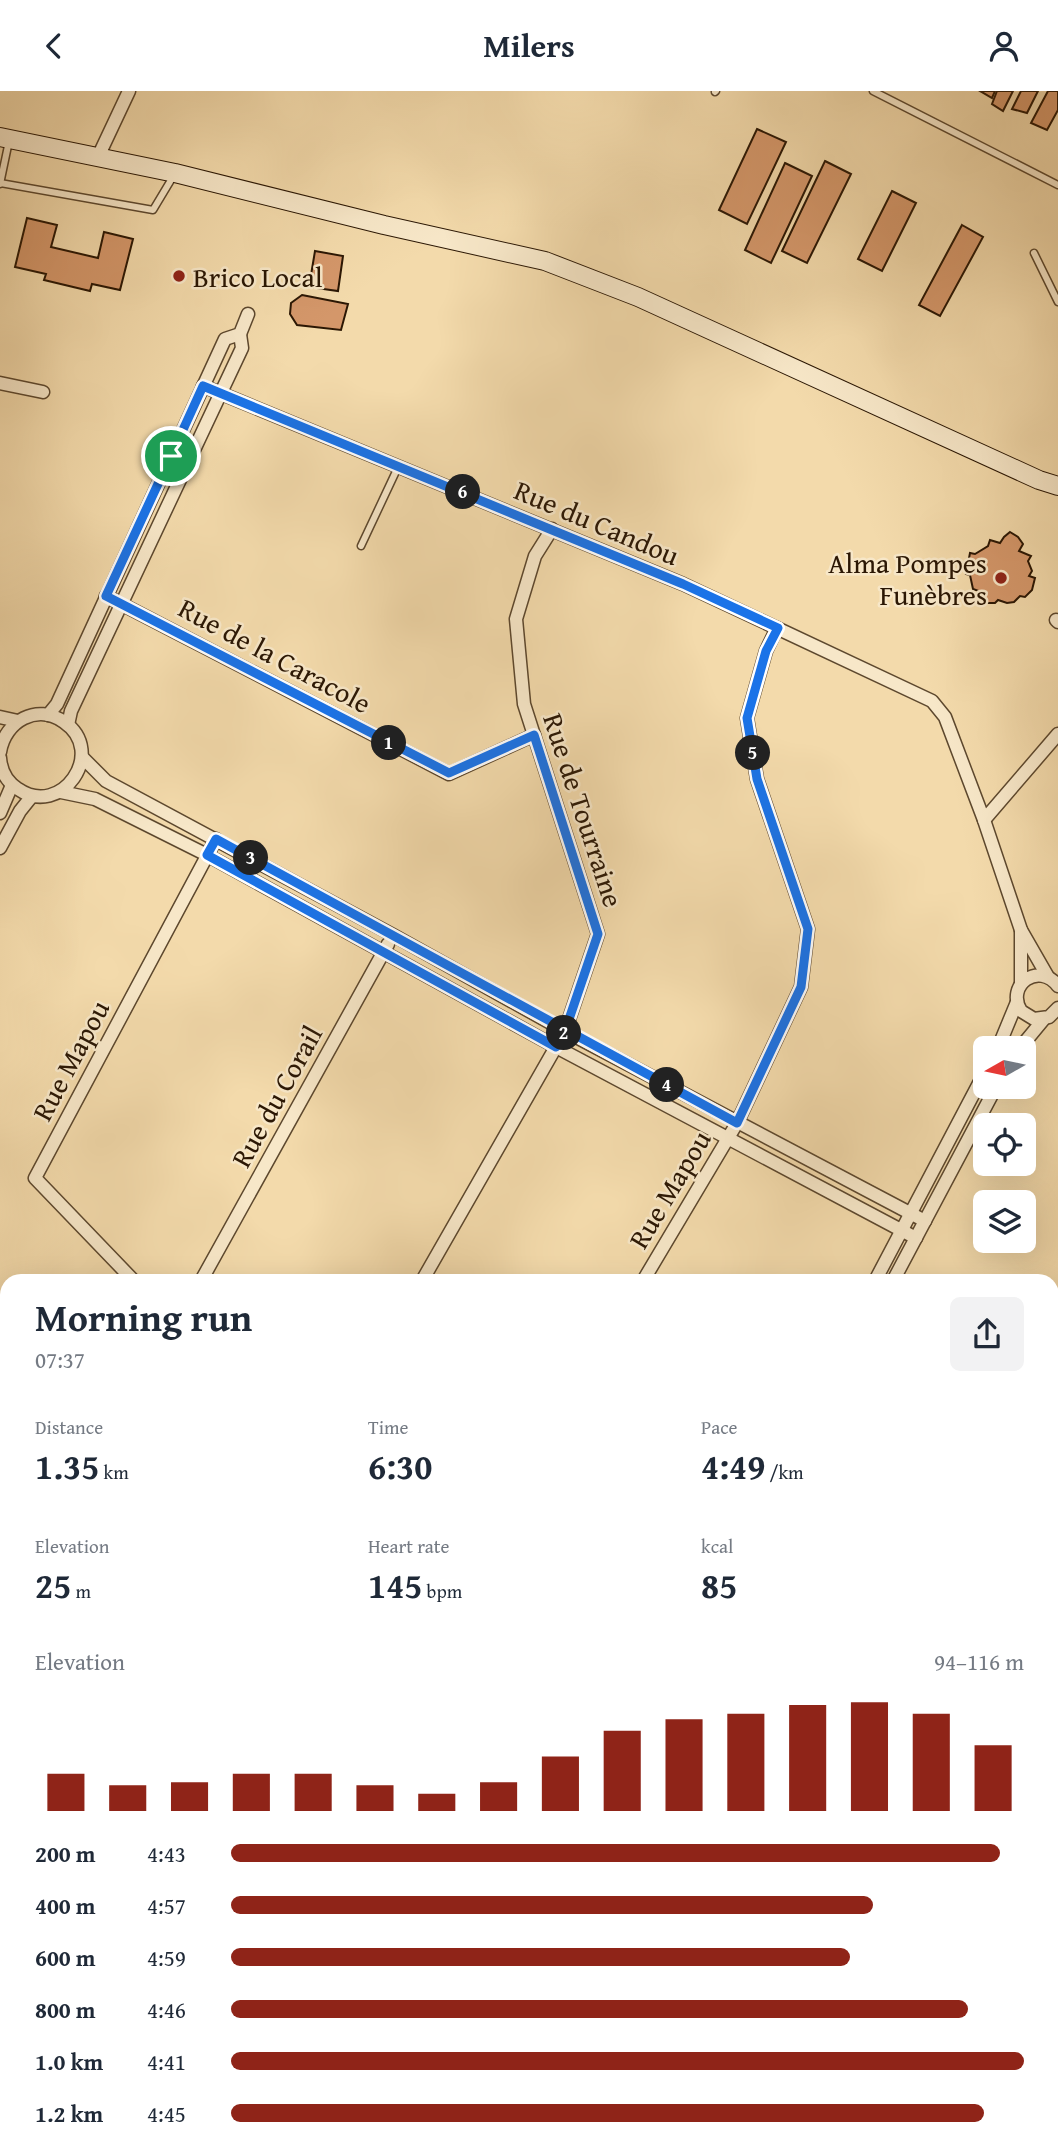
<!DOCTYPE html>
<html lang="en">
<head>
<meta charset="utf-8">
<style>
  :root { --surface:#fff; --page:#f2f2f3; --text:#1f2937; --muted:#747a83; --accent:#8f2418 }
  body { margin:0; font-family:"Gentium Book Plus",serif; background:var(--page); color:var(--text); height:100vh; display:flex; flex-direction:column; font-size:26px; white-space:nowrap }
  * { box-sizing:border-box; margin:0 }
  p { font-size:23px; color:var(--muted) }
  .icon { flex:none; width:38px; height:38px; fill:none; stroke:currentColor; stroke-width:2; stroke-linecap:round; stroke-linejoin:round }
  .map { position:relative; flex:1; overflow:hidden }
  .drawer { position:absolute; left:0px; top:1183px; width:1059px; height:882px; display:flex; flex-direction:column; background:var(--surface); border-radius:21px 21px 0 0; box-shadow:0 7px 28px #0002 }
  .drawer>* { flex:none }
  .needle { width:46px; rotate:261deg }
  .controls { position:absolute; left:973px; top:945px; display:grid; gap:14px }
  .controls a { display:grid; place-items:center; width:63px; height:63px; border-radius:10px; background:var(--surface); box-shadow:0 7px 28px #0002; font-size:35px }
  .pin { position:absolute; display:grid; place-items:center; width:60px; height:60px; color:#fff; margin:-30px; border:4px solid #fff; border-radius:50%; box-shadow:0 2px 7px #0007 }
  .km { position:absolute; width:35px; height:35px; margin:-18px; border-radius:50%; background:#222; color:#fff; font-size:19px; line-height:35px; text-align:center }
  .round { display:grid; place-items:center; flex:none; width:74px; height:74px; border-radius:10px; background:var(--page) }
  .headline { display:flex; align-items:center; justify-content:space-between; height:119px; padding:0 35px }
  h1 { font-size:38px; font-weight:600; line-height:52px }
  .metrics { display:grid; grid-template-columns:repeat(3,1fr); gap:10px; height:119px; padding:7px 35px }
  .metrics div { display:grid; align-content:center }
  .metrics b { font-size:35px; font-weight:600 }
  .metrics small { font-size:19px; font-weight:400 }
  .metrics p { font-size:19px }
  .chart { height:196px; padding:14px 35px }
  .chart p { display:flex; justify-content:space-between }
  .chart svg { width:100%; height:126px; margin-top:7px; stroke:var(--accent); stroke-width:6 }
  ul { padding:0 35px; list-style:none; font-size:23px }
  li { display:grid; grid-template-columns:112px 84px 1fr; align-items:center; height:52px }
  li i { height:18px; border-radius:9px; background:var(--accent) }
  header { display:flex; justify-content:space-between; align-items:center; height:91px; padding:0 35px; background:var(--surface); font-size:32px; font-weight:600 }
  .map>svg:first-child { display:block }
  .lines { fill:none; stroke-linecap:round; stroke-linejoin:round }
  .stream { stroke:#6e7969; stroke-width:4.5 }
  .building { fill:#d4976a; stroke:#2b1704; stroke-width:2 }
  .service-casing { stroke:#5d482e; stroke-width:9 }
  .minor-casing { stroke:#5d482e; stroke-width:15 }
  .tertiary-casing { stroke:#5d482e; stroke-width:18 }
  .secondary-casing { stroke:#2b1704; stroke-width:20 }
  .service { stroke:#f7e7c8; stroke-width:6 }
  .minor { stroke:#f7e7c8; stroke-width:12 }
  .tertiary { stroke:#f7e7c8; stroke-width:16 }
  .secondary { stroke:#f7e7c8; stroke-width:18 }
  .route-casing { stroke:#fff; stroke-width:14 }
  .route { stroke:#1a73e8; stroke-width:9 }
  .poi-dot { fill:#8f2418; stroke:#f7e7c8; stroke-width:2.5 }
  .labels { text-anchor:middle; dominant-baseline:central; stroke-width:5; stroke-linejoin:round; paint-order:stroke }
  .poi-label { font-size:28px; fill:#2b1704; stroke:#f7e7c8; text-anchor:start }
  .street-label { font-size:28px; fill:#2b1704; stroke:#f7e7c8 }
</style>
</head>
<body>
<header><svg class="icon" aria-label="back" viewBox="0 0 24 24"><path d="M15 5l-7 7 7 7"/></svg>Milers<svg class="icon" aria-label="person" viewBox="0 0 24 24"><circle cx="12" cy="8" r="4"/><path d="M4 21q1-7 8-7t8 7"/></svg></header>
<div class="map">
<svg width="1058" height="2065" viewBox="0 0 1058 2065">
  <rect width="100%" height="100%" fill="#f3daab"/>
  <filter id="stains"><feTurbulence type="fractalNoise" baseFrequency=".00286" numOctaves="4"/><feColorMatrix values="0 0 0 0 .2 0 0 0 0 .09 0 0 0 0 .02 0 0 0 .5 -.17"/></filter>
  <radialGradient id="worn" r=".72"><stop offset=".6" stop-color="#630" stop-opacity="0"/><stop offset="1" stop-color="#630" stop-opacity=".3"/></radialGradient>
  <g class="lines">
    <g class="stream">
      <path d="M0,1904l7,11"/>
      <path d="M87,2058l4,7"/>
    </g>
  </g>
  <g class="building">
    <path d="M980,0h15l-3,7z"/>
    <path d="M997,0h16l-10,20 -11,-7z"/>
    <path d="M1021,0h17l-11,22 -15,-4z"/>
    <path d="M1048,0h10v19l-11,20 -16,-7z"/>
    <path d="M757,38l29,13 -39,82 -28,-14z"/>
    <path d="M825,70l26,13 -44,89 -25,-12z"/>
    <path d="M785,72l27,13 -41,87 -26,-13z"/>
    <path d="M892,100l24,12 -34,68 -24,-12z"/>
    <path d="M27,127l30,7 -6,22 47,11 6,-26 29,7 -13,51 -28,-6 -2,7 -46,-11 2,-6 -31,-7z"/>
    <path d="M962,134l21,12 -43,79 -21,-11z"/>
    <path d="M315,160l28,5 -5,35 -29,-4z"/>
    <path d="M302,204l46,9 -7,26 -44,-5 -7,-11 1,-11z"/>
    <path d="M1010,441l8,5 5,7 -4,7 12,5 -3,5 4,10 -3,5 6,2 -3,12 -7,7 -5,-1 -6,6 -7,1 -9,-3 -3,3h-9l-2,-10 -11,-4 -3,-14 -4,-1 4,-21 5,1 13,-8 2,-6 10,3 4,-6z"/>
    <path d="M550,2058h46l-2,7h-46z"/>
    <path d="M705,2058h32l-4,7h-13z"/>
    <path d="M759,2058h15l-4,7h-15z"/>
  </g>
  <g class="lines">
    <defs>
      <g id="service">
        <path d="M873,0l185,94"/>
        <path d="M715,1l1,-1"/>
        <path d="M0,92l153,27 21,-35"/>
        <path d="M0,93l9,-43"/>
        <path d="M1034,162l24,49"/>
        <path d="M361,455l38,-81"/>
      </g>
      <g id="minor">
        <path d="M98,66l31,-66"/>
        <path d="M0,292l43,9"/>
        <path d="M203,295l480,198 249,117 13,16 39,103 37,110 27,47"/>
        <path d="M106,505l343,178 85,-39"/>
        <path d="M1056,529l2,2"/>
        <path d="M48,624l9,-11 168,-365 15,-5 8,-20"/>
        <path d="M0,626l18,4"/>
        <path d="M68,634l3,-14 171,-363 -2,-14"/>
        <path d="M0,661c5,-31 37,-49 64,-30 44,30 -3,97 -46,67 -11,-7 -17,-18 -18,-31"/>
        <path d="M82,666l24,24 287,154 172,96 360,190"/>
        <path d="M61,701l34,7 112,56 349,192 360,191"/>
        <path d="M0,722l12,-28"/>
        <path d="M984,729l74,-86"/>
        <path d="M0,757l20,-37 12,-15"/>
        <path d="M1021,839v53"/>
        <path d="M1058,895c-19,-25 -53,-1 -37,25l13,8 15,-2 9,-9"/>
        <path d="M998,957l19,-46"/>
        <path d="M1020,957l24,-29"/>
        <path d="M134,1190l-99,-103 181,-339"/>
        <path d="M201,1190l187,-337"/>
        <path d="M422,1190l143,-250 33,-97 -74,-230 -8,-85 19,-63 17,-27"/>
        <path d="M643,1190l94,-158 64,-136 7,-58 -51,-150 -10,-61 19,-67 11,-23"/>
        <path d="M875,1190l110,-209"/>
        <path d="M893,1190l103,-194"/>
        <path d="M0,1236l7,8"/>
        <path d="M0,1552l7,-13"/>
        <path d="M1052,1718l6,19"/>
        <path d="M828,2058l16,7"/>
        <path d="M210,2065l4,-7"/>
        <path d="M367,2065l4,-7"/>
        <path d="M539,2065l3,-7"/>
        <path d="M947,2065l3,-7"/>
      </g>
      <g id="tertiary">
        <path d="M0,1714l7,2"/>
        <path d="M0,1967l7,-4"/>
      </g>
      <path id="secondary" d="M0,46l175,36 209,52 161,36 93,36 401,183 19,6"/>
    </defs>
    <use href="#service" class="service-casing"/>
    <use href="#minor" class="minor-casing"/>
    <use href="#tertiary" class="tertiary-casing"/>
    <use href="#secondary" class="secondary-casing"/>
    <use href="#service" class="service"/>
    <use href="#minor" class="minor"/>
    <use href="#tertiary" class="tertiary"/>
    <use href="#secondary" class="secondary"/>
  </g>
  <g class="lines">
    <defs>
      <path id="route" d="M171,365l-65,140 343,177 85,-38 64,199 -33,97 -9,16 -349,-192 9,-16 521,284 64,-136 7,-58 -51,-150 -10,-61 19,-67 12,-23 -95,-44 -480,-198 -32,70"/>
    </defs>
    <use href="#route" class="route-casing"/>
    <use href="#route" class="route"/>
  </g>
  <g class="poi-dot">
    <circle cx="179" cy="185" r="7"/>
    <circle cx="1001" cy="487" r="7"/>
  </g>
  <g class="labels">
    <g class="poi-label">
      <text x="193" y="185">Brico Local</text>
      <text x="987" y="471" text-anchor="end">Alma Pompes<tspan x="987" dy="32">Funèbres</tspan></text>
    </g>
    <g class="street-label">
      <text transform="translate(597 431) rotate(23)">Rue du Candou</text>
      <text transform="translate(275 564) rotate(28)">Rue de la Caracole</text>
      <text transform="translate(584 719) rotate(72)">Rue de Tourraine</text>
      <text transform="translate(70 969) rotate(-62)">Rue Mapou</text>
      <text transform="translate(276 1005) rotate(-61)">Rue du Corail</text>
      <text transform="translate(669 1098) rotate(-59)">Rue Mapou</text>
    </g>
  </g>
  <rect width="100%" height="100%" filter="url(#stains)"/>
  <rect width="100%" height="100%" fill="url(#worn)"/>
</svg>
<div class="controls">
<a><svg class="needle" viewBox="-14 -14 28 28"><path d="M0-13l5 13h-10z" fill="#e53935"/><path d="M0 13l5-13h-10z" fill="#747a83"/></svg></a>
<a><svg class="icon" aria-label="locate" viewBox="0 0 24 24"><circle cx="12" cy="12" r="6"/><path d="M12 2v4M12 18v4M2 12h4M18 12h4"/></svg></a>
<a><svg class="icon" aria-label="layers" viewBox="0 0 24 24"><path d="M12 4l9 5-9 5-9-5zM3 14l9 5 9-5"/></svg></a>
</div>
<div class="pin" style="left:171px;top:365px;background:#1e9e55"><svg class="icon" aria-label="arrive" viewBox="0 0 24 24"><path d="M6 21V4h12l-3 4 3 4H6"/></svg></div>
<b class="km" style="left:389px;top:652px">1</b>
<b class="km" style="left:564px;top:942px">2</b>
<b class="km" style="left:251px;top:767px">3</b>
<b class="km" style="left:667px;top:994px">4</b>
<b class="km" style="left:753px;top:662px">5</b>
<b class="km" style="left:463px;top:401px">6</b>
<section class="drawer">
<div class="headline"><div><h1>Morning run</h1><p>07:37</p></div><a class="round"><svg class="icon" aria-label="share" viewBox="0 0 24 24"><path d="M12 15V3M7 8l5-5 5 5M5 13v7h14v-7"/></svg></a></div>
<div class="metrics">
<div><p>Distance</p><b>1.35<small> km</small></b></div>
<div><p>Time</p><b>6:30</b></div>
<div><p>Pace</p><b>4:49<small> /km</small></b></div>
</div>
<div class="metrics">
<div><p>Elevation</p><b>25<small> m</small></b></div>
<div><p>Heart rate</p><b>145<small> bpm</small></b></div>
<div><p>kcal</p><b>85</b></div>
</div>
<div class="chart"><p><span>Elevation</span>94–116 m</p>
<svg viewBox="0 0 160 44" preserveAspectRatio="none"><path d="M5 44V31M15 44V35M25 44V34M35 44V31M45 44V31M55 44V35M65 44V38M75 44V34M85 44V25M95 44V16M105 44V12M115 44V10M125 44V7M135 44V6M145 44V10M155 44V21"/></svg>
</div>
<ul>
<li><b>200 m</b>4:43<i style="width:97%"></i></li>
<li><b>400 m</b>4:57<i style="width:81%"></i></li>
<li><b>600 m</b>4:59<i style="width:78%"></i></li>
<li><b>800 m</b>4:46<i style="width:93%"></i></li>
<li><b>1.0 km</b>4:41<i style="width:100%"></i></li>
<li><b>1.2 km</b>4:45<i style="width:95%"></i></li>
</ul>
</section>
</div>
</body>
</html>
